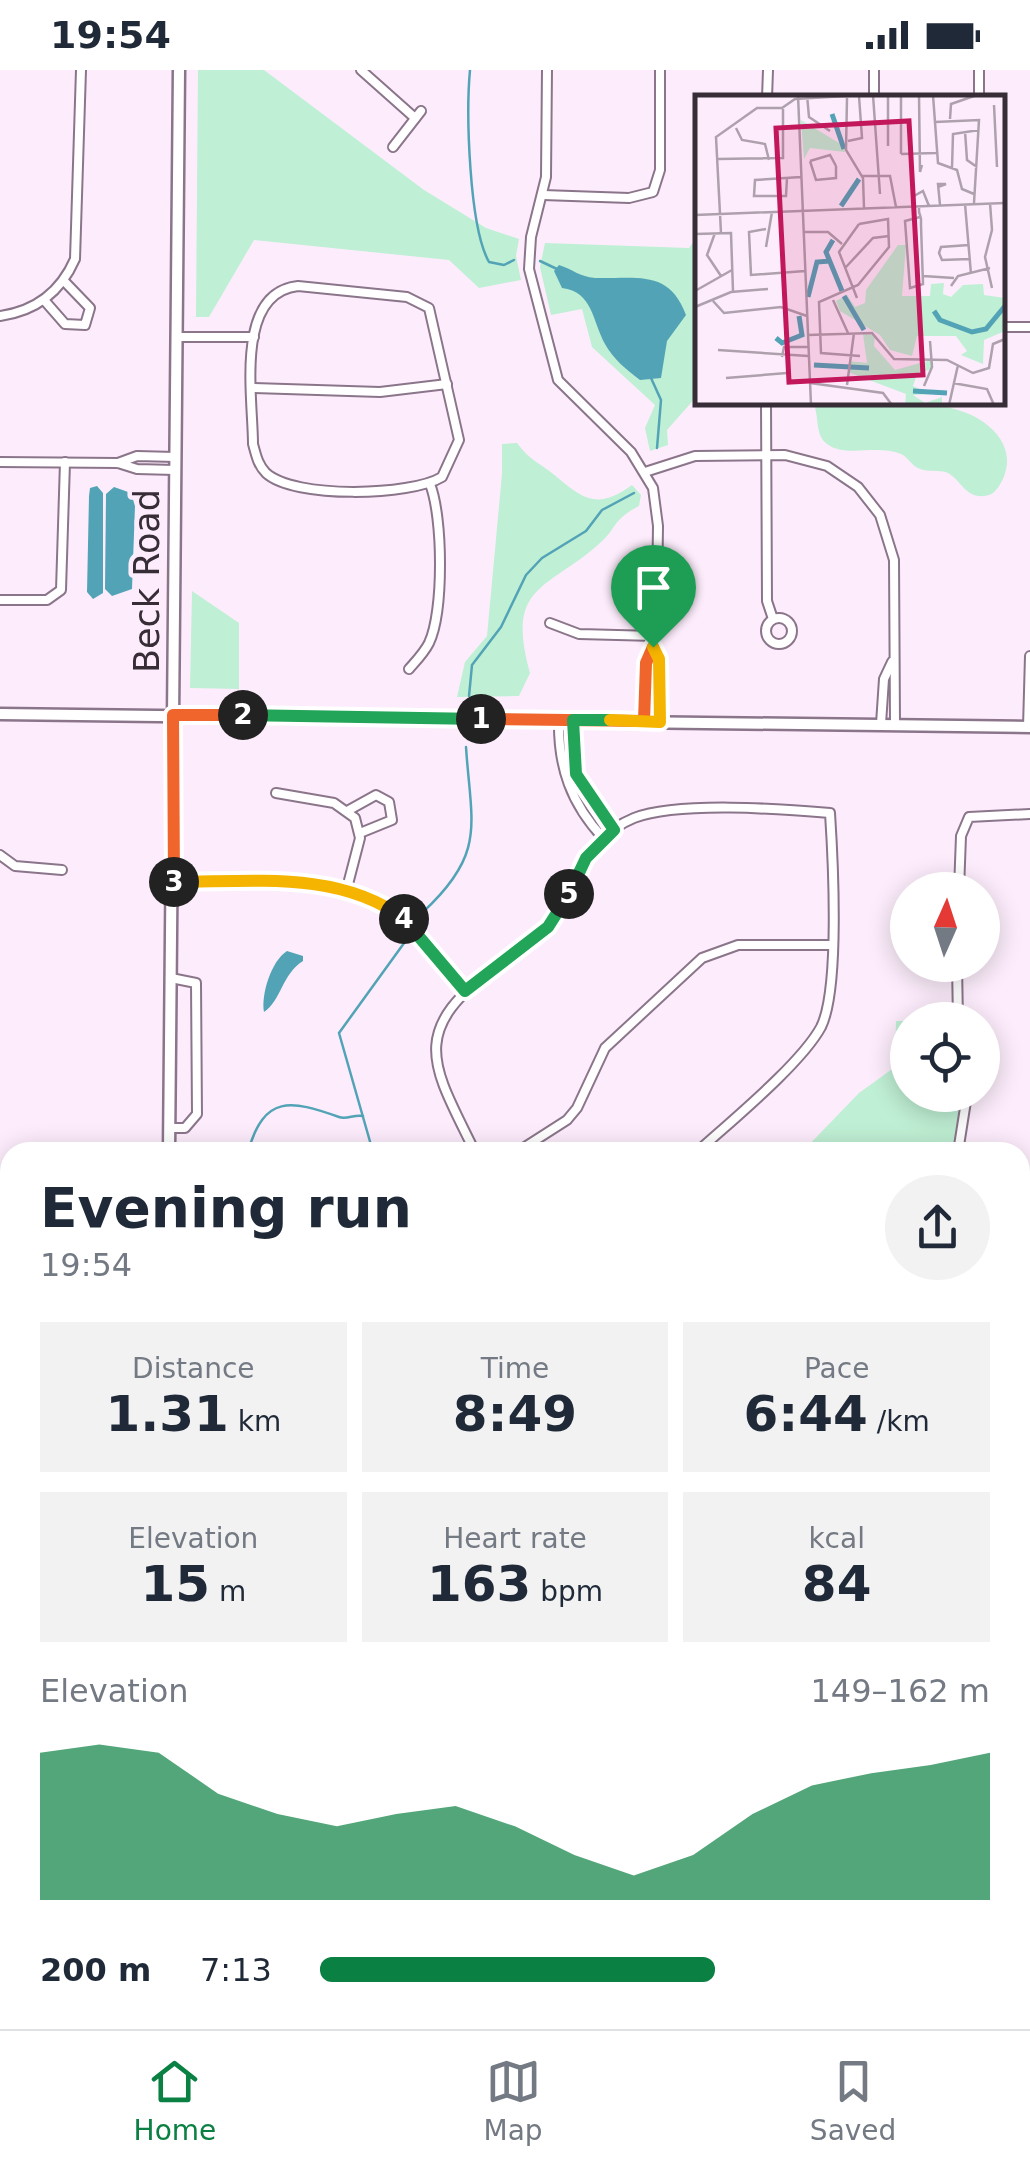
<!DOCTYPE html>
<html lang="en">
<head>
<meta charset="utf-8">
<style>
  :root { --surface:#fff; --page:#f2f2f3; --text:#1f2937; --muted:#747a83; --line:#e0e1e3; --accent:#0b8043 }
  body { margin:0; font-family:"DejaVu Sans",sans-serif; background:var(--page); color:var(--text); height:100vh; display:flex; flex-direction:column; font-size:38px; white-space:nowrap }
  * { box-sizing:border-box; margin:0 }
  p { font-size:32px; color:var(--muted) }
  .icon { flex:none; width:55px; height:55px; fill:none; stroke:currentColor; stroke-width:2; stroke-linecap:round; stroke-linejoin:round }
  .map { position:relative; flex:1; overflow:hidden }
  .details { position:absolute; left:0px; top:1072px; width:1030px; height:888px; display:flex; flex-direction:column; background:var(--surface); border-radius:30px 30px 0 0; box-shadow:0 5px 25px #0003 }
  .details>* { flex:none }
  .needle { width:65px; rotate:3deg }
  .fabs { position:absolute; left:890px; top:802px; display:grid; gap:20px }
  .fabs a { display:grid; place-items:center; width:110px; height:110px; border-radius:50%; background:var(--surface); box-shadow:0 5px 25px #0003; font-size:50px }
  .pin { position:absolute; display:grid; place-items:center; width:85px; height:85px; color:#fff; margin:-102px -42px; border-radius:50% 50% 50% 0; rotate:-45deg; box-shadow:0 0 10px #0007 }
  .pin .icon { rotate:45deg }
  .km { position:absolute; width:50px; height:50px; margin:-25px; border-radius:50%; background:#222; color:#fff; font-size:28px; line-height:50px; text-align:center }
  .round { display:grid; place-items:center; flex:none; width:105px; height:105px; border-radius:52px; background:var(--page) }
  .summary { display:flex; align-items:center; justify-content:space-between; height:170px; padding:0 40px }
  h1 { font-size:55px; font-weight:700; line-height:75px }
  .figures { display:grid; grid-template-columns:repeat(3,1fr); gap:15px; height:170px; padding:10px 40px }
  .figures div { display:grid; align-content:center; border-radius:0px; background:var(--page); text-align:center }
  .figures b { font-size:50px; font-weight:700 }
  .figures small { font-size:28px; font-weight:400 }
  .figures p { font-size:28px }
  .chart { height:280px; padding:20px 40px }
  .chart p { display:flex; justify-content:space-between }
  .chart svg { width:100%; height:180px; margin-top:10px; fill:var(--accent); opacity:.7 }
  ul { padding:0 40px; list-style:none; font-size:32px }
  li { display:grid; grid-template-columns:160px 120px 1fr; align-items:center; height:75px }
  li i { height:25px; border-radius:12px; background:var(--accent) }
  .status { display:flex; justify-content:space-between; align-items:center; height:70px; padding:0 50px; background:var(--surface); direction:ltr }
  .status svg { height:28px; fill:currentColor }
  .tab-bar { display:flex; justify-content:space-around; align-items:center; height:140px; border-top:2px solid var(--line); background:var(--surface); font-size:28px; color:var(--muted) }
  .tab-bar a { display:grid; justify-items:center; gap:5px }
  .tab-bar .active { color:var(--accent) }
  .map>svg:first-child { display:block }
  .green { fill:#bfefd4 }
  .water { fill:#53a3b7 }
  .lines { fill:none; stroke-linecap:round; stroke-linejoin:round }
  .stream { stroke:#53a3b7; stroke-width:2.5 }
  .minor-casing { stroke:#8b758a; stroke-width:12 }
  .secondary-casing { stroke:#8b758a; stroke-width:15 }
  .minor { stroke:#fff; stroke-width:8 }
  .secondary { stroke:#fff; stroke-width:10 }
  .split-1-casing { stroke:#fff; stroke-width:20 }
  .split-2-casing { stroke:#fff; stroke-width:20 }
  .split-3-casing { stroke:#fff; stroke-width:20 }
  .split-4-casing { stroke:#fff; stroke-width:20 }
  .split-5-casing { stroke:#fff; stroke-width:20 }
  .split-6-casing { stroke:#fff; stroke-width:20 }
  .split-7-casing { stroke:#fff; stroke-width:20 }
  .split-1 { stroke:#f0652b; stroke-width:12 }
  .split-2 { stroke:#22a559; stroke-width:12 }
  .split-3 { stroke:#f0652b; stroke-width:12 }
  .split-4 { stroke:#f5b400; stroke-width:12 }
  .split-5 { stroke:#22a559; stroke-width:12 }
  .split-6 { stroke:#22a559; stroke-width:12 }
  .split-7 { stroke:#f5b400; stroke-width:12 }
  .labels { text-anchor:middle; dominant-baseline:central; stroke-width:9; stroke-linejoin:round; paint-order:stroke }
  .street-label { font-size:35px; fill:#372d36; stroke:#fdedfc }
  .inset-river { fill:none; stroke:#53a3b7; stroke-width:5 }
  .inset-road { fill:none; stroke:#aea0ad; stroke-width:2.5 }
  .view { fill:#c2185b; fill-opacity:0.15; stroke:#c2185b; stroke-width:5 }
  .inset-edge { fill:none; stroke:#372d36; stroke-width:5 }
</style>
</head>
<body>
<div class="status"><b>19:54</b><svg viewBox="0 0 49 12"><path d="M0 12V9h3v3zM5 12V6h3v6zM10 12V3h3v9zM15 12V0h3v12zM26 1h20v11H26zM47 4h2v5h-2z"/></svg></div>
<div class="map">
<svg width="1030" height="1959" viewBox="0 0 1030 1959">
  <rect width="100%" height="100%" fill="#fdedfc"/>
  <g class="green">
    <path d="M198,0h66l160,120 62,38 33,11 -3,17 5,24 -42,8 -30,-28 -195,-20 -45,77h-13z"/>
    <path d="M697,167v159l-30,34 1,15 -18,6 -5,-23 10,-23 -63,-58 -10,-38 -31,6 -11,-48 5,-24 144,5z"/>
    <path d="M813,333c49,-1 105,-8 151,9 30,11 54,38 38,69 -4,7 -8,14 -17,15 -20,2 -23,-15 -37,-23 -9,-4 -21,0 -30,-5 -7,-3 -10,-11 -17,-14 -24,-10 -56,4 -74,-10 -13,-10 -7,-28 -14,-41z"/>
    <path d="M517,373c14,19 24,20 41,35 28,24 42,30 74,7l9,10 -2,11c-27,14 -21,21 -39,37 -52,47 -95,41 -70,130l-11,23 -62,1 8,-35 22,-26 15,-162v-30z"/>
    <path d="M192,521l47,32v66l-49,-1z"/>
    <path d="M896,951h11l1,74h53l-8,57h-151l57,-59 36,-26z"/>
    <path d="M1020,1351l10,1v306h-10z"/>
    <path d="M10,1549v104l-10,6v-109z"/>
    <path d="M538,1950h444l-3,9h-425z"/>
  </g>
  <g class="water">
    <path d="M559,195c13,4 21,12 36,13 42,1 74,-9 91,37l-19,26 -6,37 -21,2c-14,-11 -26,-20 -35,-36 -13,-24 -12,-52 -43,-56l-8,-17z"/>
    <path d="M97,416l6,7v100l-10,6 -6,-7 2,-96 1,-8z"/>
    <path d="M114,417l17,6 4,13 -3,83 -20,7 -7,-7 1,-95z"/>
    <path d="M287,881l16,5v5c-21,13 -22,40 -39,51 -3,-17 7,-51 23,-61z"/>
    <path d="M612,1950h179l-2,9h-179z"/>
  </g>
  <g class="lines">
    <g class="stream">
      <path d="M470,0c-4,43 -1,157 19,192l15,3 10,-5"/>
      <path d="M540,191l17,8"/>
      <path d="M651,308l10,22 -4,48"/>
      <path d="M469,626l3,-31 29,-38 25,-52 16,-17 44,-27 16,-21 32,-17"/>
      <path d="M423,842c64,-59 48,-88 43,-165"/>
      <path d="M248,1082c16,-58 43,-52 91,-35 8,3 15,-3 24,-1"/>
      <path d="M373,1082l-34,-119 68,-94"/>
      <path d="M0,1631l10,-5"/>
    </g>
    <defs>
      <g id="minor">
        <path d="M361,0l54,48"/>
        <path d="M547,0l-1,107 -15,60 -2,32 29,111 73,72 22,36 5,38 -1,73 -4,48 -7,16 -2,58"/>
        <path d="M767,28l1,-28"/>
        <path d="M874,28v-28"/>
        <path d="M979,28v-28"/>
        <path d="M393,77l28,-36"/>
        <path d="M543,125l86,3 24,-6 7,-22v-100"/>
        <path d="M298,216l109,11 22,11 30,132 -17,37c-31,19 -148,22 -176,-4 -8,-8 -10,-18 -13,-29 0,-46 -19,-151 45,-158z"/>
        <path d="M44,230l21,24 20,1 5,-17 -26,-27"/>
        <path d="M0,246c36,-5 61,-25 75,-57l6,-189"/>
        <path d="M1002,257h28"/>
        <path d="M177,267h77"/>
        <path d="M253,318l127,4 67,-8"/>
        <path d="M766,332l1,199 6,18"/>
        <path d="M0,392l118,1 19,6 38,1"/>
        <path d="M118,393l19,-7 38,1"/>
        <path d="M645,402l50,-16 90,-1 42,11 31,21 22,28 14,45 1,164"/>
        <path d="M0,530h47l14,-10 4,-128"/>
        <circle cx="779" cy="561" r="13"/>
        <path d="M550,553l29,11 76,2"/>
        <path d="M653,577l6,12 1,63"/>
        <path d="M409,599c7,-8 15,-16 20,-26 15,-32 14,-126 1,-159"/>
        <path d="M559,650c-1,47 12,84 45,119"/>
        <path d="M573,650l3,54 38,56"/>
        <path d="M881,654l3,-45 8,-17"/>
        <path d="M1028,657l2,-71"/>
        <path d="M276,723l58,10 21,15 5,20 -13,50"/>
        <path d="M349,740l27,-15 13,7 3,18 -32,13"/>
        <path d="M0,785l15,11 47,4"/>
        <path d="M172,812c77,0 170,-14 233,37 24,20 41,47 60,72"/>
        <path d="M959,820l2,-54 8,-19 61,-3"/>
        <path d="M957,895l1,55"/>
        <path d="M169,1058h16l12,-14 -1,-131 -25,-5"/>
        <path d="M475,1082c-42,-86 -69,-120 22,-186 21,-15 43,-28 59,-49 26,-35 32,-81 78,-99 45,-17 147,-9 196,-5 3,46 10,176 -9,214 -20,37 -91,95 -124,125"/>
        <path d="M517,1082l50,-32 10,-12 28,-60 97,-90 36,-13h92"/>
        <path d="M958,1082l9,-57"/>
        <path d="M0,1107l10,2"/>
        <path d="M1020,1288h10"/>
        <path d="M0,1392l10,4"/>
        <path d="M0,1691l10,3"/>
        <path d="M0,1766h10"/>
        <path d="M1020,1814l10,3"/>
        <path d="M0,1897l10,13"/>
        <path d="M10,1912l-8,10 8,15"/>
        <path d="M462,1959l1,-9"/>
      </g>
      <g id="secondary">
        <path d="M0,644l1030,13"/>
        <path d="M169,1082l10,-1082"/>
        <path d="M161,1959v-9"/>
      </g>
    </defs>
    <use href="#minor" class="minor-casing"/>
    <use href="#secondary" class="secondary-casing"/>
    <use href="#minor" class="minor"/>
    <use href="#secondary" class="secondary"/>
  </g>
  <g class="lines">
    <defs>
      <path id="split-1" d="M481,649l163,2 2,-58 7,-16"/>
      <path id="split-2" d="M243,645l238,4"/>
      <path id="split-3" d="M174,812l-1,-167h70"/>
      <path id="split-4" d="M174,812c77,0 166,-12 230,37"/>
      <path id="split-5" d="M404,849l61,72 83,-64 21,-33"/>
      <path id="split-6" d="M569,824l17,-36 28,-28 -38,-56 -3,-54h37"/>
      <path id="split-7" d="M610,650l50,2 -1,-63 -6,-12"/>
    </defs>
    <use href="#split-1" class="split-1-casing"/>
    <use href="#split-2" class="split-2-casing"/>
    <use href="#split-3" class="split-3-casing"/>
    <use href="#split-4" class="split-4-casing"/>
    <use href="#split-5" class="split-5-casing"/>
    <use href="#split-6" class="split-6-casing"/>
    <use href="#split-7" class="split-7-casing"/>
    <use href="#split-1" class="split-1"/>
    <use href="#split-2" class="split-2"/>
    <use href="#split-3" class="split-3"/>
    <use href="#split-4" class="split-4"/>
    <use href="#split-5" class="split-5"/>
    <use href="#split-6" class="split-6"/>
    <use href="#split-7" class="split-7"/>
  </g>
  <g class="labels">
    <g class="street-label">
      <text transform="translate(147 511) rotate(-90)">Beck Road</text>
    </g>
  </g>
  <g transform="translate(695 25)">
    <rect width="310" height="310" fill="#fdedfc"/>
    <path d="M106,25l43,26 1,6 -35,-4 -6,11zM203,150h8l-4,51h28l1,-12 13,-1 -1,11 8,3 12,-12 20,-1 1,11 21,3v33l-21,9 -1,24 -22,-9 6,-4 -11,-15h-39l-5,20 -22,-6 -10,-15 -40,-24 -4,-10 11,-6 8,12 10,-4 1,-13zM168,239l12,1 -1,11 21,24 36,-10v9l-14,5 -4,12 17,8 -17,1 12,8 17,-6v8h-37l1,-11 -58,-22 1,-11 18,2z" fill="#bfefd4"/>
    <path class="inset-river" d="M137,19l12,35M146,111l18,-27M138,145l-7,12 16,39M149,201l20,34M113,202l9,-35 13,-1M239,216l6,9 32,12 14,-3 19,-23M81,243l6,5 20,-8 -3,-19M119,270l55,3M218,296l34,2"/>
    <path class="inset-road" d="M103,0l13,310M112,0l2,22 21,14M178,0l7,99M193,0v51M206,0v59M224,0l1,77 2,-7M238,0l5,68 19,7 5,19 12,5M152,3l-1,52 17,28 1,30M299,10l3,62M87,13l13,-9 68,-4M255,24l1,-15 26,-9M240,27l44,-2 -5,83M41,33l6,12 23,4 4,16M270,36l2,29 10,7M153,46l14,-3 -3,-42M206,59l35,-1M23,64l65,-1v-49M115,66l6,19 20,-2v-12M115,66l20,-6 6,11M257,73l1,-34 26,-4M167,81h28l6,31M92,83l-1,18h-32l1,-16 46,-3M243,92l8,-3h-8l2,21M295,108l2,27 -7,27 7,31M270,109l6,70M218,111l1,-10 9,-5 6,15M224,111v6l1,3 1,4v6l2,59 -13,4 -5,-67 15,-4M0,120l310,-12M164,129l29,-5 1,28 -31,38 -39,17 2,51 39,3M71,134l-17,3 2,43 54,-4M108,137h25l14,12M20,138l-8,22 14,21M26,138l-5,-96 41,-29h25M0,139l36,-1 2,58M274,150l-28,2 -2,6 3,7 28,-1M71,152l6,-35M151,172l27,-29 16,-2M228,181l31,2M256,191l7,-10 32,-8M0,196l37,-21M162,203l-18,-46 20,-28M138,205l15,33M18,206l11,12 57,-6 26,9M0,212l36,-15 37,-3M113,240l64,-2 22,26 53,1 26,13 16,-5 4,-24 12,-5M23,255l90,6M87,262l2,-10h24M31,283l61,-5M115,288l73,10 9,12M258,288l34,6 7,16M152,290l7,-52M229,291l8,-19 -2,-26M254,310l9,-40"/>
    <path class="view" d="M214,26l14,254 -134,7 -13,-254z"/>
    <rect width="310" height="310" class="inset-edge"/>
  </g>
</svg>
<div class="fabs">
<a><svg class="needle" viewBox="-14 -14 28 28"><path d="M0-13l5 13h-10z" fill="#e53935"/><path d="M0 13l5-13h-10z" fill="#747a83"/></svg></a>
<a><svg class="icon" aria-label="locate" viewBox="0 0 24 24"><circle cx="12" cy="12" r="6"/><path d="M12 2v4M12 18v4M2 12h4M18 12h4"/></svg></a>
</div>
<div class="pin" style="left:653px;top:577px;background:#1e9e55"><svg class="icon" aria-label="arrive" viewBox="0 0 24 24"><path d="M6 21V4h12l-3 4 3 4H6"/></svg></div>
<b class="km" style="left:481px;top:649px">1</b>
<b class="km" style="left:243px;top:645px">2</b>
<b class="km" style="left:174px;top:812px">3</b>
<b class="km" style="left:404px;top:849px">4</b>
<b class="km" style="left:569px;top:824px">5</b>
<section class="details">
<div class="summary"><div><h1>Evening run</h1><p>19:54</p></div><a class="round"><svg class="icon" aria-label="share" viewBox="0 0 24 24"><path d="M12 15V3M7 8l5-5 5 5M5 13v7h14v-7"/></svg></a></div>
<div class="figures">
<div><p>Distance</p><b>1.31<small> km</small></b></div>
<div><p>Time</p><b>8:49</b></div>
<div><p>Pace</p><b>6:44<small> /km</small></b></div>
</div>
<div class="figures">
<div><p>Elevation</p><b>15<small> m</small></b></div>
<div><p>Heart rate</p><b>163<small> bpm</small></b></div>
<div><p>kcal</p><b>84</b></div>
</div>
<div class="chart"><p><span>Elevation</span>149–162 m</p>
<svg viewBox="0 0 160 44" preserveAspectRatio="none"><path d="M0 44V8L10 6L20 8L30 18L40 23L50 26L60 23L70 21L80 26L90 33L100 38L110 33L120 23L130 16L140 13L150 11L160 8V44z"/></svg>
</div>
<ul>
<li><b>200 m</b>7:13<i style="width:59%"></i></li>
</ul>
</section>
</div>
<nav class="tab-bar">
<a class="active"><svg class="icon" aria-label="home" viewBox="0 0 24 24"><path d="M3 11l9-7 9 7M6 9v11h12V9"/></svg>Home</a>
<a><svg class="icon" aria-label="map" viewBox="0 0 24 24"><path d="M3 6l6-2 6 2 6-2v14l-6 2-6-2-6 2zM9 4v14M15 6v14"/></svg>Map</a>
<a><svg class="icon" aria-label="saved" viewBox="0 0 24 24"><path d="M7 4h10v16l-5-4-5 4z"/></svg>Saved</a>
</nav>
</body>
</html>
